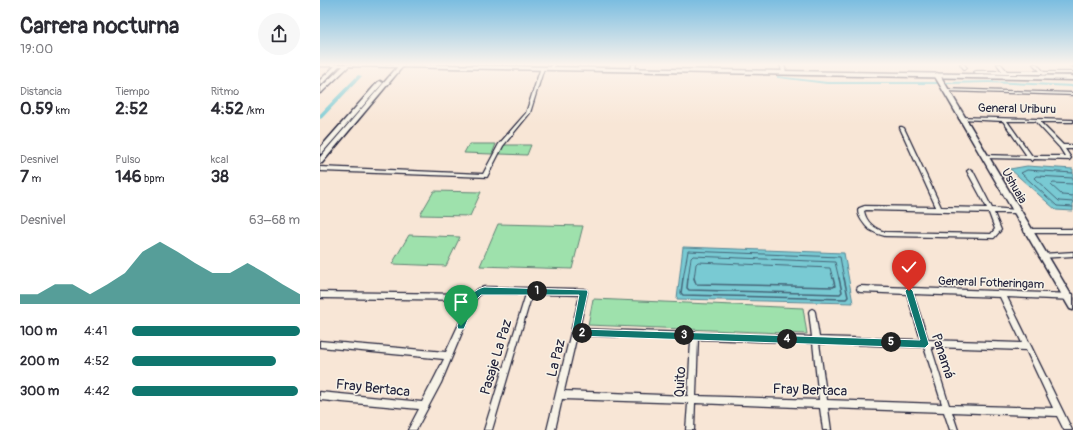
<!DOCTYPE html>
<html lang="es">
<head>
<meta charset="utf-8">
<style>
  :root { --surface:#fff; --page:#f7f7f7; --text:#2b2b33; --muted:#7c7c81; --accent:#0f766e }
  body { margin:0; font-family:Pangolin,sans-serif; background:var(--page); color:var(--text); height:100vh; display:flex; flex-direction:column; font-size:15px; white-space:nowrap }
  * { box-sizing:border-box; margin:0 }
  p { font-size:13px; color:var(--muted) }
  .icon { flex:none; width:22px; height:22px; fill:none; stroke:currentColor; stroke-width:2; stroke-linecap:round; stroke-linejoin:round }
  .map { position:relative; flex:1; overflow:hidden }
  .panel { display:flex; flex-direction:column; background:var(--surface); width:320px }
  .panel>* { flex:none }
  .pin { position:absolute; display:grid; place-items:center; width:34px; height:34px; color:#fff; margin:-41px -17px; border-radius:50% 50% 50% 0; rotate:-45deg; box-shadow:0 0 4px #0007 }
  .pin .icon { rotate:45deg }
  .km { position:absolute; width:20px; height:20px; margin:-10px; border-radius:50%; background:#222; color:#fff; font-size:11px; line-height:20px; text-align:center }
  .round { display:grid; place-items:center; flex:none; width:42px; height:42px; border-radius:21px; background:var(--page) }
  .overview { display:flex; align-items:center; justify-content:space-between; height:68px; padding:0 20px }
  h1 { font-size:22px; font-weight:800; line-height:30px }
  .stats { display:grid; grid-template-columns:repeat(3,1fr); gap:6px; height:68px; padding:4px 20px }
  .stats div { display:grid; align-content:center }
  .stats b { font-size:17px; font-weight:800 }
  .stats small { font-size:11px; font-weight:400 }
  .stats p { font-size:11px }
  .chart { height:112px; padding:8px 20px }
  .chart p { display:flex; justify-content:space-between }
  .chart svg { width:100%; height:72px; margin-top:4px; fill:var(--accent); opacity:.7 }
  ul { padding:0 20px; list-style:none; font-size:13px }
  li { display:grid; grid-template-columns:64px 48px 1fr; align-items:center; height:30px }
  li i { height:10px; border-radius:5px; background:var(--accent) }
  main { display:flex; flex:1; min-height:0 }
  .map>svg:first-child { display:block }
  .green { fill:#9ee1ac; stroke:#608274 }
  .water { fill:#79cad3; stroke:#568796 }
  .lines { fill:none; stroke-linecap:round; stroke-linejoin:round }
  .shore-far1 { stroke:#456578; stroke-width:1 }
  .shore { stroke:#456578; stroke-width:1.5 }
  .canal { fill:#79cad3; fill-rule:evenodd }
  .minor-casing { stroke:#22223b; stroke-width:2.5 }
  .tertiary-casing { stroke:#22223b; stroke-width:3 }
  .secondary-casing { stroke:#22223b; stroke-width:3 }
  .minor { fill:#f7f3e8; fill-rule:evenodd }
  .tertiary { fill:#f7f3e8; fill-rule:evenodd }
  .secondary { fill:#f7f3e8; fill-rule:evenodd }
  .route { fill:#0f766e; stroke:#fff }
  .labels { text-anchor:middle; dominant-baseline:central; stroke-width:3; stroke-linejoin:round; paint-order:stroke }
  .street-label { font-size:12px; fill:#22223b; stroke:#f7f3e8 }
  .near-street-label { font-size:14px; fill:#22223b; stroke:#f7f3e8 }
</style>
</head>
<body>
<main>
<section class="panel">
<div class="overview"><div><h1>Carrera nocturna</h1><p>19:00</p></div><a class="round"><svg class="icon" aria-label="share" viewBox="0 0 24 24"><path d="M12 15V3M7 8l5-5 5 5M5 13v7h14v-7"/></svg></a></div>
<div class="stats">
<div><p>Distancia</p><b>0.59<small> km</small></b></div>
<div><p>Tiempo</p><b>2:52</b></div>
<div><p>Ritmo</p><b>4:52<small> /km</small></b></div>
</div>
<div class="stats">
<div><p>Desnivel</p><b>7<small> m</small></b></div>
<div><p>Pulso</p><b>146<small> bpm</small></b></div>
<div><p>kcal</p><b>38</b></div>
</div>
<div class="chart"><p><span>Desnivel</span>63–68 m</p>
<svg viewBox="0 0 160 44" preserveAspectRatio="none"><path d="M0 44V38L10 38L20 32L30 32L40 38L50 32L60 25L70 12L80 6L90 12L100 19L110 25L120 25L130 19L140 25L150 32L160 38V44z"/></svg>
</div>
<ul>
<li><b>100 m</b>4:41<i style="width:100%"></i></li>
<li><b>200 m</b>4:52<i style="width:86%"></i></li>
<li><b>300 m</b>4:42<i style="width:99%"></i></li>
</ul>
</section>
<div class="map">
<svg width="753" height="430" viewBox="0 0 753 430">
  <rect width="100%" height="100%" fill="#f8e6d6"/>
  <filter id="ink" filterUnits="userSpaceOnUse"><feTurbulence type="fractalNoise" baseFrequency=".025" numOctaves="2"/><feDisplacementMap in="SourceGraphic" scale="8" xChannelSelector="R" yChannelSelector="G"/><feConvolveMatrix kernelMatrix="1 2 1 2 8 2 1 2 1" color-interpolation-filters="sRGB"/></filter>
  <g filter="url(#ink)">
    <g class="green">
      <path d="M149,144h27l-4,10 -28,-1z"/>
      <path d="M184,145h27l-4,10 -27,-1z"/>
      <path d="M114,191l47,1 -11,24 -50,-1z"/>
      <path d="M178,224l85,2 -11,43 -92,-3z"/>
      <path d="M89,235l51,2 -14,29 -54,-2z"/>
      <path d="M273,299l210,9 4,26 -219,-9z"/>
    </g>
    <g class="water">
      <path d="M707,166l46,3v42l-17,-1 -46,-41z"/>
      <path d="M363,247l161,6 9,50 -176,-4z"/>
    </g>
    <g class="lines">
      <g class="shore-far1">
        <path d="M753,173l-46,-3 -6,3 36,33 16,1"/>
        <path d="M753,178l-37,-2 -2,2 25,23 14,1"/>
        <path d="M753,184l-20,-1 -2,2 11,10 11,1"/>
        <path d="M363,279l5,-28 152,6 4,22"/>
        <path d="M368,279l3,-21 2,-2 142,6 4,17"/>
        <path d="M374,279l2,-15 2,-2 132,6 3,11"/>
      </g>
      <g class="shore">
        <path d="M363,278l-2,15 2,2 163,4 2,-2 -4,-19"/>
        <path d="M368,278l-1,10 2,2 151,4 2,-2 -3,-14"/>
        <path d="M374,278l2,6 137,3 2,-1 -2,-8"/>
      </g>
      <g class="canal">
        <path d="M38,75l4,1 -40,42 -2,1v-5z"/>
        <path d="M457,76l50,6h112l2,1 -2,1h-112l-48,-6h-2z"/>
        <path d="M669,81l84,4v2l-84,-4 -44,1 -2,-1 2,-1z"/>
      </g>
      <defs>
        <g id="minor">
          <path d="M232,64h4l-4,5h-2l-1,-1z"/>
          <path d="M312,64h4l-1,6 -2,1 -2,-1z"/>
          <path d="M460,64h4l2,8 -1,1 -3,-1z"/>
          <path d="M640,64h4l3,4 -3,1z"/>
          <path d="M677,64h4l6,7h33l-7,-7h4l7,8h29v2h-27l-2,1 -2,-1h-36l-30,-1 -2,-1 2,-1h26z"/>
          <path d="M748,64h5v3z"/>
          <path d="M221,67l3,1 -14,45 -27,33 -16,31 -167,-6v-4l163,7 16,-30 27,-31z"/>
          <path d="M624,89l129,4v2l-128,-4 -2,-1z"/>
          <path d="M639,117l114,3v2h-33l23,23h10v4h-8l6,9 -2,2 -35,-1 -2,2 -2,-2 -47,-1v-1l2,-2 42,1 -24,-35 -42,-2h-2zM687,121h28l25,27 5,8h-33z"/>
          <path d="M580,127h2l2,1 37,79 46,1 -20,-37 3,-2 3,2 19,37 25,2 1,1 -1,1 -2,1h-21l7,17 -7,8h-2l-107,-2c-5,-1 -10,-3 -15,-6 -4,-3 -15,-16 -11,-22 1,0 5,-2 6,-2l71,1 -36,-79zM546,210l123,3 6,16 -4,5 -106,-2c-10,-3 -19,-10 -21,-21z"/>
          <path d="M705,229h48v4h-48l-1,-2z"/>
          <path d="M753,252v4l-31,2h-2l-1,-2 1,-2h2z"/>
          <path d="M540,286l213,8v6l-66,-3 65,133h-8l-7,-14 -105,-4 6,18h-8l-6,-18 -116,-4 3,22h-8l-3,-22 -125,-5 -1,27h-8l2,-27 -126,-4 -7,31h-8l33,-135 -48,-1 -40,136h-8l42,-136 -42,-1 -4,1 -4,5 -35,84 -25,47h-8l11,-21 -99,-9v-8l102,10 13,-25 9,-18 -124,-12v-6l126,11 24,-52 -150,-2v-6l152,2 4,-4 8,-3 100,2 2,1 1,2 -8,37 114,4 2,-1 2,1 115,4 -3,-25 1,-2 2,-1 2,1 1,2 4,25 102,3 -14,-46 -47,-2 -2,-1 -1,-2 1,-2zM593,294l87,3 22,46 -94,-3zM257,335l114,4 -3,57 -124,-5zM378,339l115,4 6,57 -123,-4zM499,343l105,4 18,57 -115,-4zM611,347l95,3 27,58 -104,-3z"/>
        </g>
        <g id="tertiary">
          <path d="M17,64h4l-19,20 -2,1v-5z"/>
          <path d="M80,64l4,1 -82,98h-2v-6z"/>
          <path d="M617,73l3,2 133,223v12l-3,-1 -136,-234z"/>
          <path d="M60,81l3,2 -1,1 -60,69 -2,1v-6l58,-66z"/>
        </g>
        <path id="secondary" d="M0,64h73l680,12v4l-724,-14 -27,26 -2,1v-5l23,-22h-23z"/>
      </defs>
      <use href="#minor" class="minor-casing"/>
      <use href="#tertiary" class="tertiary-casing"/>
      <use href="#secondary" class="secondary-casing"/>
      <use href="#minor" class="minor"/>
      <use href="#tertiary" class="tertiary"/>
      <use href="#secondary" class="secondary"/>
    </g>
  </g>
  <linearGradient id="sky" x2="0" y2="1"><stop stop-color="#7bbde0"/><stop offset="0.52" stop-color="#fcf4ed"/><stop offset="1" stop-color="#fcf4ed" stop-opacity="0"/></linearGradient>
  <rect width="753" height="124" fill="url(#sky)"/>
  <path class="route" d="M164,287l103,3 1,2 -8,37 340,11 -15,-49 4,-4 4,4 16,53 -4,4 -349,-12 -4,-4 7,-37h-98l-5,5 -12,29h-6l-1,-3c6,-14 10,-35 27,-39z"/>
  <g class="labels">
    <g class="street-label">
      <text transform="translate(697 109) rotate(1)">General Uriburu</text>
      <text transform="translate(694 186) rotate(60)">Ushuaia</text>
      <text transform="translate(671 283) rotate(2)">General Fotheringam</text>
    </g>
    <g class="near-street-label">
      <text transform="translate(623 356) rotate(72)">Panamá</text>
      <text transform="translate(176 357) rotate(-73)">Pasaje La Paz</text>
      <text transform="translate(236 358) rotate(-76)">La Paz</text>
      <text transform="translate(360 382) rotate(-87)">Quito</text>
      <text transform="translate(53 388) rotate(6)">Fray Bertaca</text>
      <text transform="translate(490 390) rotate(2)">Fray Bertaca</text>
    </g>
  </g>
</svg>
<div class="pin" style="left:141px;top:326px;background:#1e9e55"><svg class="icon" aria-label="arrive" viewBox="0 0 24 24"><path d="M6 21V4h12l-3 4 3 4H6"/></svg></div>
<div class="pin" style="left:589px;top:291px;background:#d93025"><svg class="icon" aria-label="check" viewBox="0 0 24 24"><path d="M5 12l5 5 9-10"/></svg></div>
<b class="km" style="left:217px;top:291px">1</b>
<b class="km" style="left:262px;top:333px">2</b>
<b class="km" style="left:364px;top:335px">3</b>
<b class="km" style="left:467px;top:339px">4</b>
<b class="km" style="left:571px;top:342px">5</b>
</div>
</main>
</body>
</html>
